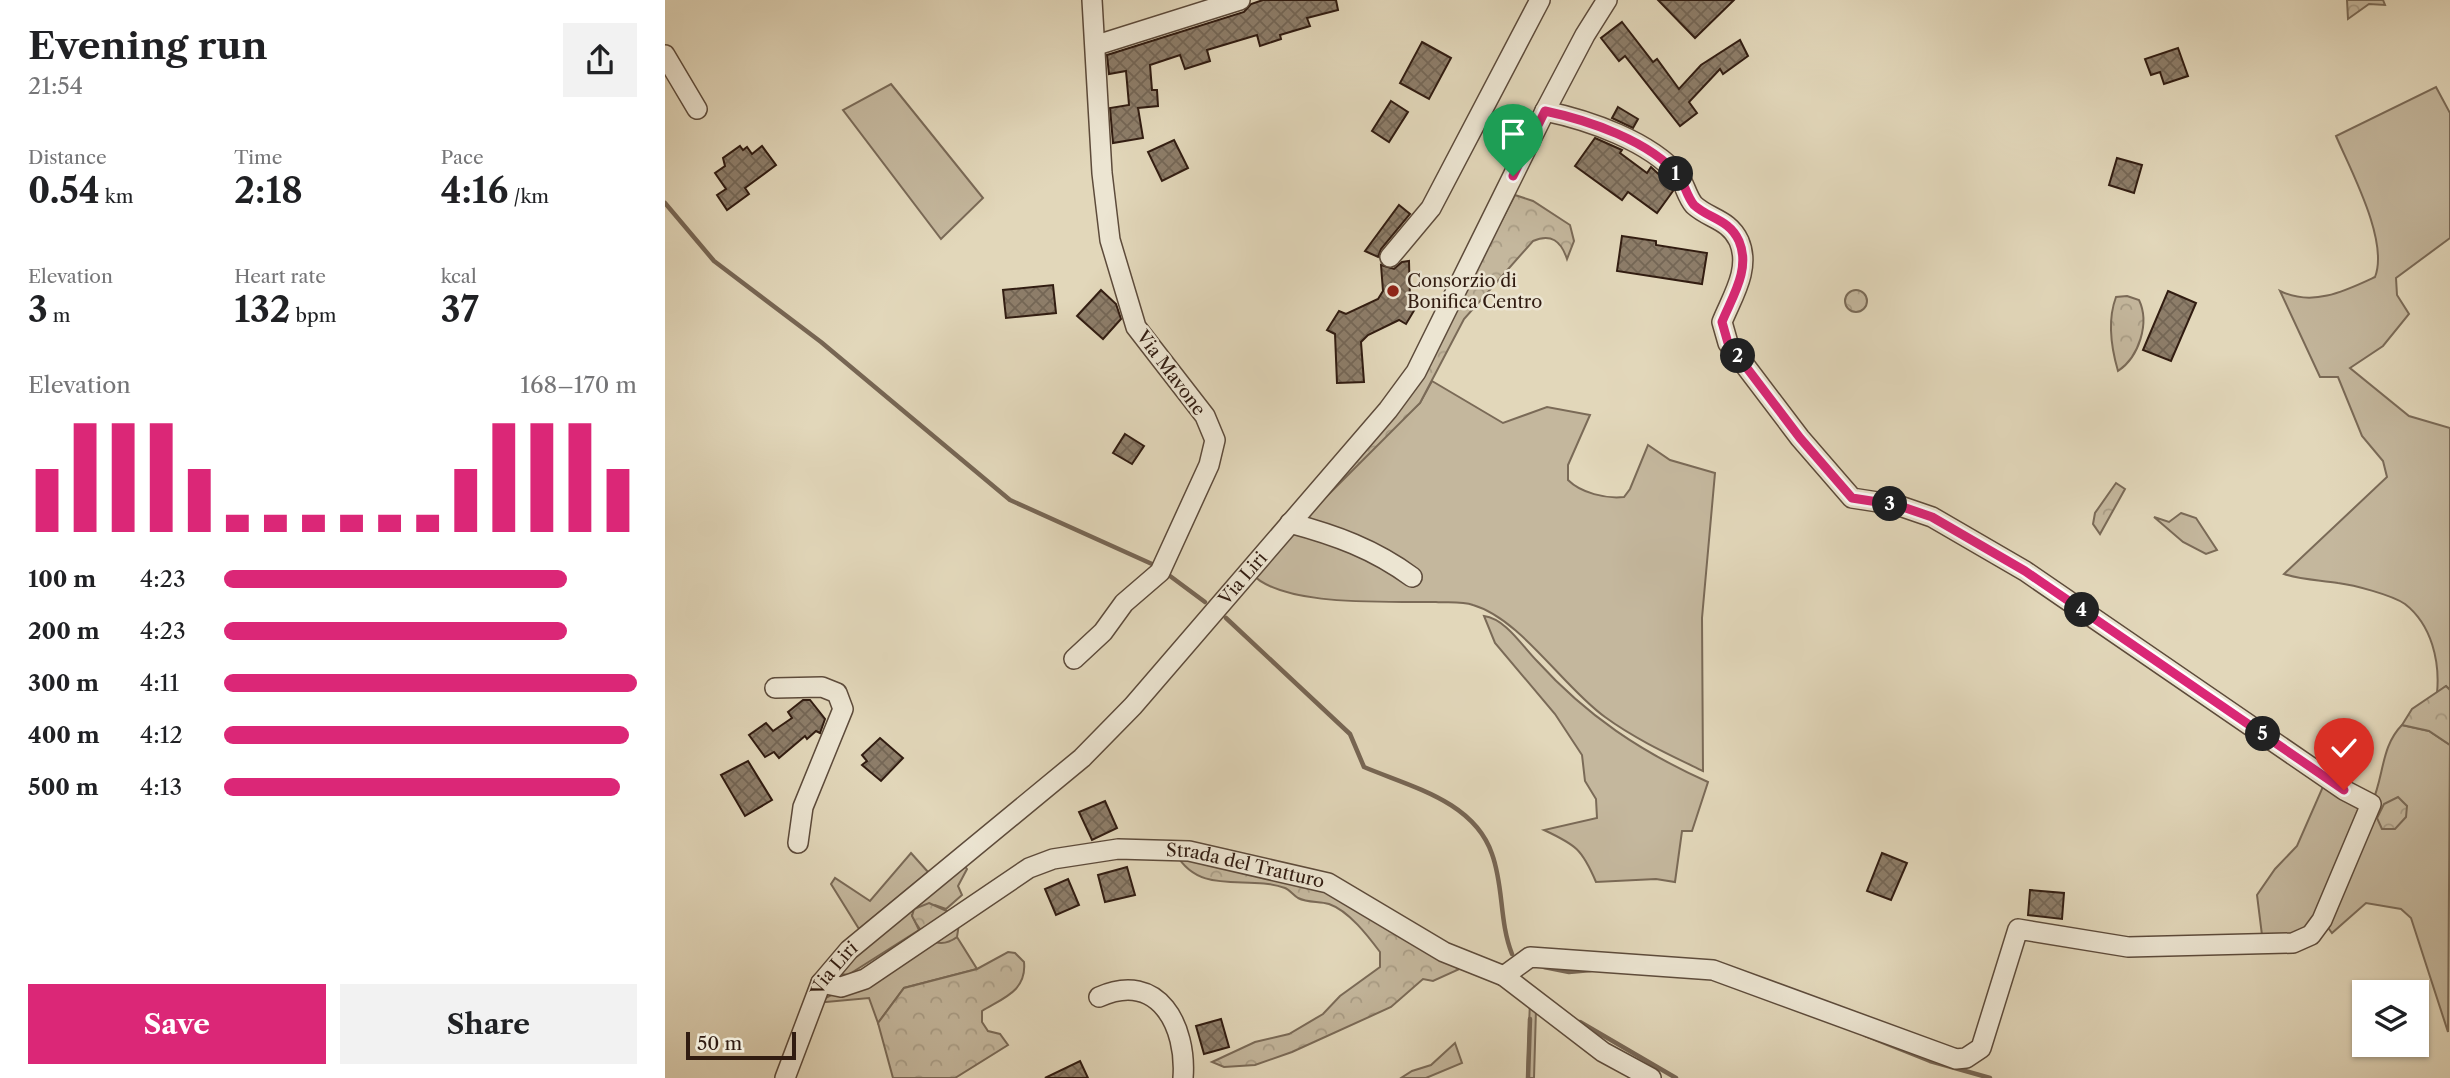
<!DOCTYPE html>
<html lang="en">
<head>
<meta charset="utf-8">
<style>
  :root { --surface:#fff; --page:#f2f2f2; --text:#202124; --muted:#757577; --accent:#db2777 }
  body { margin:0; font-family:"Libre Caslon Text",serif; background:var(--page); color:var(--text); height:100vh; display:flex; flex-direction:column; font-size:26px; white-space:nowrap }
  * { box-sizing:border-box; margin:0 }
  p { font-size:23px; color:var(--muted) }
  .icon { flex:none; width:38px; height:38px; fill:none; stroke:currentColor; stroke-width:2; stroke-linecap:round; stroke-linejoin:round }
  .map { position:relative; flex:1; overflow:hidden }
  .side { display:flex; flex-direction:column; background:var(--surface); width:665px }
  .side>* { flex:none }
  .controls { position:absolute; left:1687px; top:980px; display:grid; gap:14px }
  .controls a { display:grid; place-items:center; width:77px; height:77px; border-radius:0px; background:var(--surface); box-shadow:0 2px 5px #0004; font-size:35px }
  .scale { position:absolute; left:21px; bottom:18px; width:110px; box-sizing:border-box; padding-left:7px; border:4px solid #311c11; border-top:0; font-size:19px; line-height:24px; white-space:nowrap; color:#311c11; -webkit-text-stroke:5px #ece5d2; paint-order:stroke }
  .pin { position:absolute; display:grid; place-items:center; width:60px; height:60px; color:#fff; margin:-72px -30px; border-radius:50% 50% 50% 0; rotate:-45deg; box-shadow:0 0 7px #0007 }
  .pin .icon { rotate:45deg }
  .km { position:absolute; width:35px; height:35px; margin:-18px; border-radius:50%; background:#222; color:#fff; font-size:19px; line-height:35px; text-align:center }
  .round { display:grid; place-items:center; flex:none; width:74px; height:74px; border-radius:0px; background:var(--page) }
  .summary { display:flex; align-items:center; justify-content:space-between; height:119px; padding:0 28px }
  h1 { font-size:38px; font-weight:800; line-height:52px }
  .metrics { display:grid; grid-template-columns:repeat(3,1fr); gap:10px; height:119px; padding:7px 28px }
  .metrics div { display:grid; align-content:center }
  .metrics b { font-size:35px; font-weight:800 }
  .metrics small { font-size:19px; font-weight:400 }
  .metrics p { font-size:19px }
  .chart { height:196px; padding:14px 28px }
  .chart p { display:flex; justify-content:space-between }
  .chart svg { width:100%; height:126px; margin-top:7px; stroke:var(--accent); stroke-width:6 }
  .cta { display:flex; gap:14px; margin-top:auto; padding:14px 28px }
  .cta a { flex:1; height:80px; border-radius:0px; background:var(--accent); color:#fff; font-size:28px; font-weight:800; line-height:80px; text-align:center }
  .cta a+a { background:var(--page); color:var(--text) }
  ul { padding:0 28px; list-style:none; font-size:23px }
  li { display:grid; grid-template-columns:112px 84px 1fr; align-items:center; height:52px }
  li i { height:18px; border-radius:9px; background:var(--accent) }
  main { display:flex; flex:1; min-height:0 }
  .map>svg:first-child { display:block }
  .grass { fill:#c4b79d; stroke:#7a6a57; stroke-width:2 }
  .forest { fill:url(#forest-crowns); stroke:#7a6a57; stroke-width:2 }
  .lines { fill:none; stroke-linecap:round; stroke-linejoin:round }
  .stream { stroke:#776654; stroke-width:4.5 }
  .building { fill:url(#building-cross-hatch); stroke:#311c11; stroke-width:2 }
  .minor-casing { stroke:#5d4b3b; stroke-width:22 }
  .minor { stroke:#ece5d2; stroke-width:19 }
  .route-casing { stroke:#fff; stroke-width:14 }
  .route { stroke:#db2777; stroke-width:9 }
  .poi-dot { fill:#8f2418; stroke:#ece5d2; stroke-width:2.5 }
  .labels { text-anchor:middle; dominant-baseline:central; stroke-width:5; stroke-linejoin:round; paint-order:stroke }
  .poi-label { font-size:18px; fill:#311c11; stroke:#ece5d2; text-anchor:start }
  .street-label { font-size:18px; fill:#311c11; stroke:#ece5d2 }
</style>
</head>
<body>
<main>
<section class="side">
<div class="summary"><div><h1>Evening run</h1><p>21:54</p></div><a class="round"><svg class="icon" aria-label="share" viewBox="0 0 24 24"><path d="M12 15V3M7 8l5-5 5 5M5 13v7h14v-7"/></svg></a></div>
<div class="metrics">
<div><p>Distance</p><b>0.54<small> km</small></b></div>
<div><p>Time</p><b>2:18</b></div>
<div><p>Pace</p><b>4:16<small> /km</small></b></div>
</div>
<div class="metrics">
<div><p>Elevation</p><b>3<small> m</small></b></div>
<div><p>Heart rate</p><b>132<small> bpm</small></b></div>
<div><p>kcal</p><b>37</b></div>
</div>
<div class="chart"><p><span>Elevation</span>168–170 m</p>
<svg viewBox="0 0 160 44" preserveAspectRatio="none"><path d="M5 44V22M15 44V6M25 44V6M35 44V6M45 44V22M55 44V38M65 44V38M75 44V38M85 44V38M95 44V38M105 44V38M115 44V22M125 44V6M135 44V6M145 44V6M155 44V22"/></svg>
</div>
<ul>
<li><b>100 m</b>4:23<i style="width:83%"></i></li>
<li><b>200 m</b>4:23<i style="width:83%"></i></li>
<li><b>300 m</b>4:11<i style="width:100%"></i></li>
<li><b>400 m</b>4:12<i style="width:98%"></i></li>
<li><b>500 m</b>4:13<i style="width:96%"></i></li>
</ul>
<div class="cta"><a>Save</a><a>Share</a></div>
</section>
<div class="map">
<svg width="1785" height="1078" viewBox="0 0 1785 1078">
  <defs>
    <pattern id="forest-crowns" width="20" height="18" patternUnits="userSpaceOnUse" patternTransform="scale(1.75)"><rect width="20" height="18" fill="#c4b79d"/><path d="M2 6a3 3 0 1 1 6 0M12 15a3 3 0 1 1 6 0" fill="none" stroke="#a99d86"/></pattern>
    <pattern id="building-cross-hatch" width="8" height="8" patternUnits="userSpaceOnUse" patternTransform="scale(1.75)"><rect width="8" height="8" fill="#8d7d69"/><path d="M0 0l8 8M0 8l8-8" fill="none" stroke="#746655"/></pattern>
  </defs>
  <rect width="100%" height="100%" fill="#e2d7ba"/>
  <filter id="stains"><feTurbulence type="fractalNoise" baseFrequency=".00286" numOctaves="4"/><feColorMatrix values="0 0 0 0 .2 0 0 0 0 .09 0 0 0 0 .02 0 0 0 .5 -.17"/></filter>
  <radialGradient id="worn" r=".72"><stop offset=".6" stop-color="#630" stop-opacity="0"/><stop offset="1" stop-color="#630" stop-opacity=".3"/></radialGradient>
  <g class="grass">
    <path d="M226,84l92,114 -42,41 -98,-129z"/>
    <path d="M1771,87l14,26v125l-54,40 1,17 12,19 -26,32 -33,22 59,48 41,12v262l-4,-4 -9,7c3,-31 -5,-68 -32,-89 -13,-9 -51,-19 -67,-21 -19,-3 -36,-3 -54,-9l103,-97 -4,-16 -21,-25 -24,-59h-18l-40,-86c33,16 65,0 95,-14 14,-36 -24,-106 -39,-141z"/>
    <path d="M767,381l71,42 44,-16 43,8 -22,50v15c13,13 38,19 56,17l6,-8 18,-44 22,15 45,13 -13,145 1,153c-33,-16 -68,-32 -98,-54 -42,-30 -84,-98 -132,-112 -11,-4 -25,-2 -37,-3 -45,-1 -154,6 -185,-29l126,-130 43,-40z"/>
    <path d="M1516,513l15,5 21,32 -11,4 -23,-12 -29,-25 15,5z"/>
    <path d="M819,616c22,3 38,30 53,45 50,55 104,91 171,121l-16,49h-10l-7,51 -19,-3 -60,3c-14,-33 -20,-37 -52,-52l53,-12 -1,-19 -11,-18 -3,-26 -27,-41 -60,-71z"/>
    <path d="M1737,725l27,6 21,14 -2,287 -37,-114 -10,-9 -35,-6 -34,30 -9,-12 -8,12 -52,10 -6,-48 18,-26 22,-23 28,-64 47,21c12,-27 9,-57 30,-78z"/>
    <path d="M246,853l17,19 -69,57 -28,-45 4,-6 35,23z"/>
    <path d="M298,864l4,5 -9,17 4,9 -16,14 -11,-4 -23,10 7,15 -71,45 -7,-1 3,-7z"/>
    <path d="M292,937l20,32 -73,19 -26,35 -9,-25 -54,5c39,-17 73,-42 111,-61 10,-5 22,2 31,-5z"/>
    <path d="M865,1001l6,8 -2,69h-7z"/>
    <path d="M790,1043l7,20 -36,15h-25l11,-7 19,-6z"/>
  </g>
  <g class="forest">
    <path d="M1682,0h36l2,5 -16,-1 -21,15z"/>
    <path d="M850,195l18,6 37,24 4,16 -7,18c-6,-18 -16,-26 -34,-18l-69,78 -44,84 -116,116 115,-141z"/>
    <circle cx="1191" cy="301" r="11"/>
    <path d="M1462,296l12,4c11,23 0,57 -21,71 -7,-24 -11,-50 -2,-74z"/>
    <path d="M1451,483l9,6 -25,45 -7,-10 2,-11z"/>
    <path d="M1781,686l4,4v55l-21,-14 -27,-6 10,-16z"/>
    <path d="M1733,797l9,9 -1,11 -11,12h-13l-5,-11 7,-14z"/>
    <path d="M511,854l123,24 165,89 -31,14 -10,-2 -32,28 -99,45 -37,13 -31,2 -12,-5 43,-20 34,-8 34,-20 17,-18 40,-29v-15c-12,-16 -31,-41 -51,-48 -10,-3 -21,-1 -31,-6 -5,-3 -8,-8 -13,-10 -38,-14 -84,9 -109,-34z"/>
    <path d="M264,903l31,14 -3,20c-22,16 -36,-3 -45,-21l2,-7z"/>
    <path d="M343,952l7,1 9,9c3,29 -21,36 -42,49v11l6,9 12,3 8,11 -53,33h-62l-15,-55 26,-35 73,-19z"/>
  </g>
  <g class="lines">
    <g class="stream">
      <path d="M0,203l49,58 107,81 189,158 142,64"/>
      <path d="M505,576l35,26"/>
      <path d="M561,618l124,116 14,33c47,20 110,34 128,87 12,33 7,67 20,100"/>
      <path d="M879,967l25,5 22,-2"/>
      <path d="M915,1022l96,56"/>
      <path d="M1200,1035l65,26 60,17"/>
      <path d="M863,1078l2,-59"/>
    </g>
  </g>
  <g class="building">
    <path d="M598,0h73l2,10 -31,8 3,8 -30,9 1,4 -21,7 -3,-11 -50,15 3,11 -25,8 -5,-14 -30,10 2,25h5l1,16 -20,2 5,30 -30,5 -3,-35 19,-3 -3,-34 -17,3 -2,-19 137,-43 7,-8z"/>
    <path d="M993,0h76l-39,38z"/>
    <path d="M957,22l31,40 4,-3 22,30 22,-24 39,-25 8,16 -25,18 -3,-5 -31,33 8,11 -17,13 -55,-70 -6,5 -18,-23z"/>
    <path d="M757,42l29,16 -22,41 -29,-16z"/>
    <path d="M1513,48l10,28 -24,8 -4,-12 -9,3 -6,-16z"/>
    <path d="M726,101l17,11 -19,30 -17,-11z"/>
    <path d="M953,107l20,12 -5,9 -21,-10z"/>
    <path d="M930,138l27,12 -2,3 27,20 4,-6 18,17 4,7 -16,22 -29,-21 -6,8 -47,-34z"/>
    <path d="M509,140l14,28 -26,13 -14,-29z"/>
    <path d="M75,146l3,4 4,-3 5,7 10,-8 14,19 -31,23 4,6 -22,16 -10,-15 9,-6 -11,-16 10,-7 -2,-8z"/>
    <path d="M1452,158l25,7 -8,28 -25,-8z"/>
    <path d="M734,205l11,9 -29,35 -3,8 -13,-6z"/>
    <path d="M957,236l34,5v4l51,8 -5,31 -85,-13z"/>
    <path d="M744,261l1,39 8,4 -12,20 -7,-4 -31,15 -7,7 3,40 -27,1 -2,-49 -8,-4 12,-19 7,3 32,-15 5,-8 -2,-26 13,4 8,-7z"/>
    <path d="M388,285l3,28 -50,5 -3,-28z"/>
    <path d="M436,290l15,14 5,15 -18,20 -26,-23z"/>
    <path d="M1503,291l28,12 -25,58 -28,-11z"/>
    <path d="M460,434l19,12 -12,18 -19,-11z"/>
    <path d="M138,700h7l15,19 -5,14 -4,-2 -9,8 -2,-3 -26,22 -5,-6 -9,5 -16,-22 17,-12 7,8 19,-13 -4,-6z"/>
    <path d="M215,738l23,20 -22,23 -19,-16 5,-4 -5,-6z"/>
    <path d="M83,761l24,39 -27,16 -24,-41z"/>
    <path d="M440,801l12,27 -25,12 -13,-28z"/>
    <path d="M1217,853l25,10 -16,37 -24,-9z"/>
    <path d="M462,867l8,28 -30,7 -7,-27z"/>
    <path d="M403,879l11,26 -23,10 -11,-26z"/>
    <path d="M1365,890l34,3 -2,26 -34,-4z"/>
    <path d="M556,1019l8,28 -25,7 -8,-28z"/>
    <path d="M415,1061l8,17h-43z"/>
  </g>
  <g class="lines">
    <defs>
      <g id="minor">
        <path d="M432,45l143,-45"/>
        <path d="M0,55l32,54"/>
        <path d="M725,257l41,-49 109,-208"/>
        <path d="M625,523c45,12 84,26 122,54"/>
        <path d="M409,659l29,-27 21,-29 36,-31 49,-107 6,-25 -10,-24 -69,-89 -26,-87 -8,-67 -10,-173"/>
        <path d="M110,688l47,-1 15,6 6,16 -40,98 -5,36"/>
        <path d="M839,976l26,-19 183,13 243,89 10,-1 15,-10 37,-119 110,18 165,-4 18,-8 11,-15 49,-116 -27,-14 -319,-219 -93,-54 -35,-12 -45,-7 -52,-60 -72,-95 -6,-21c10,-25 29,-53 17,-81 -10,-22 -30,-22 -45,-36 -7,-8 -9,-20 -15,-29 -29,-35 -91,-56 -134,-65"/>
        <path id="s1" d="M156,983l20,4 24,-8 164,-111 24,-9 65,-10 71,2 139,32 116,69 60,24 99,76 48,26"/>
        <path d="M434,997c60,-27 88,30 84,81"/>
        <path id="s2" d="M120,1078l36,-95 28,-33 233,-192 51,-52 255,-296 28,-38 129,-261 40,-76 22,-35"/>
      </g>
    </defs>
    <use href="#minor" class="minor-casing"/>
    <use href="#minor" class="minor"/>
  </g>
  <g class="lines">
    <defs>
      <path id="route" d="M848,176l32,-65c43,9 105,30 134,65 6,9 8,21 15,29 15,14 35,14 45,36 12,28 -7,56 -17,81l6,21 72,95 52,60 45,7 35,12 93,54 319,219"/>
    </defs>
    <use href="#route" class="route-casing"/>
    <use href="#route" class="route"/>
  </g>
  <circle class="poi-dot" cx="728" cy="291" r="7"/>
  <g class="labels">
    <g class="poi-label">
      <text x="742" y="281">Consorzio di<tspan x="742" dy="21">Bonifica Centro</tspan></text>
    </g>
    <g class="street-label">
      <text transform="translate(506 373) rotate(53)">Via Mavone</text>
      <text stroke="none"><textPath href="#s2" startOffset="688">Via Liri</textPath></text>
      <text stroke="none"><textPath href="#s1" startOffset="464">Strada del Tratturo</textPath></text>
      <text stroke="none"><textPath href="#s2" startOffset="121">Via Liri</textPath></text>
    </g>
  </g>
  <rect width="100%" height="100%" filter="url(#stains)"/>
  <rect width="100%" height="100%" fill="url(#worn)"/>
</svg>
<div class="controls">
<a><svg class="icon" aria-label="layers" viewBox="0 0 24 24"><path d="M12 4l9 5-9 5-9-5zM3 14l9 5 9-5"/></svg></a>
</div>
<div class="scale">50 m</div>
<div class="pin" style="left:848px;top:176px;background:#1e9e55"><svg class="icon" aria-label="arrive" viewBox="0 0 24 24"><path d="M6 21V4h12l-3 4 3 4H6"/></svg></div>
<div class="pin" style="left:1679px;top:790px;background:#d93025"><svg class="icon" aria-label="check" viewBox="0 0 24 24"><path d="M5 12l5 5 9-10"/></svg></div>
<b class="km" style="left:1011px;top:174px">1</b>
<b class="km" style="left:1073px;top:356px">2</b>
<b class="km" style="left:1225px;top:504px">3</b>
<b class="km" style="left:1417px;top:610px">4</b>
<b class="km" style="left:1598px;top:734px">5</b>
</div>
</main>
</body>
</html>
